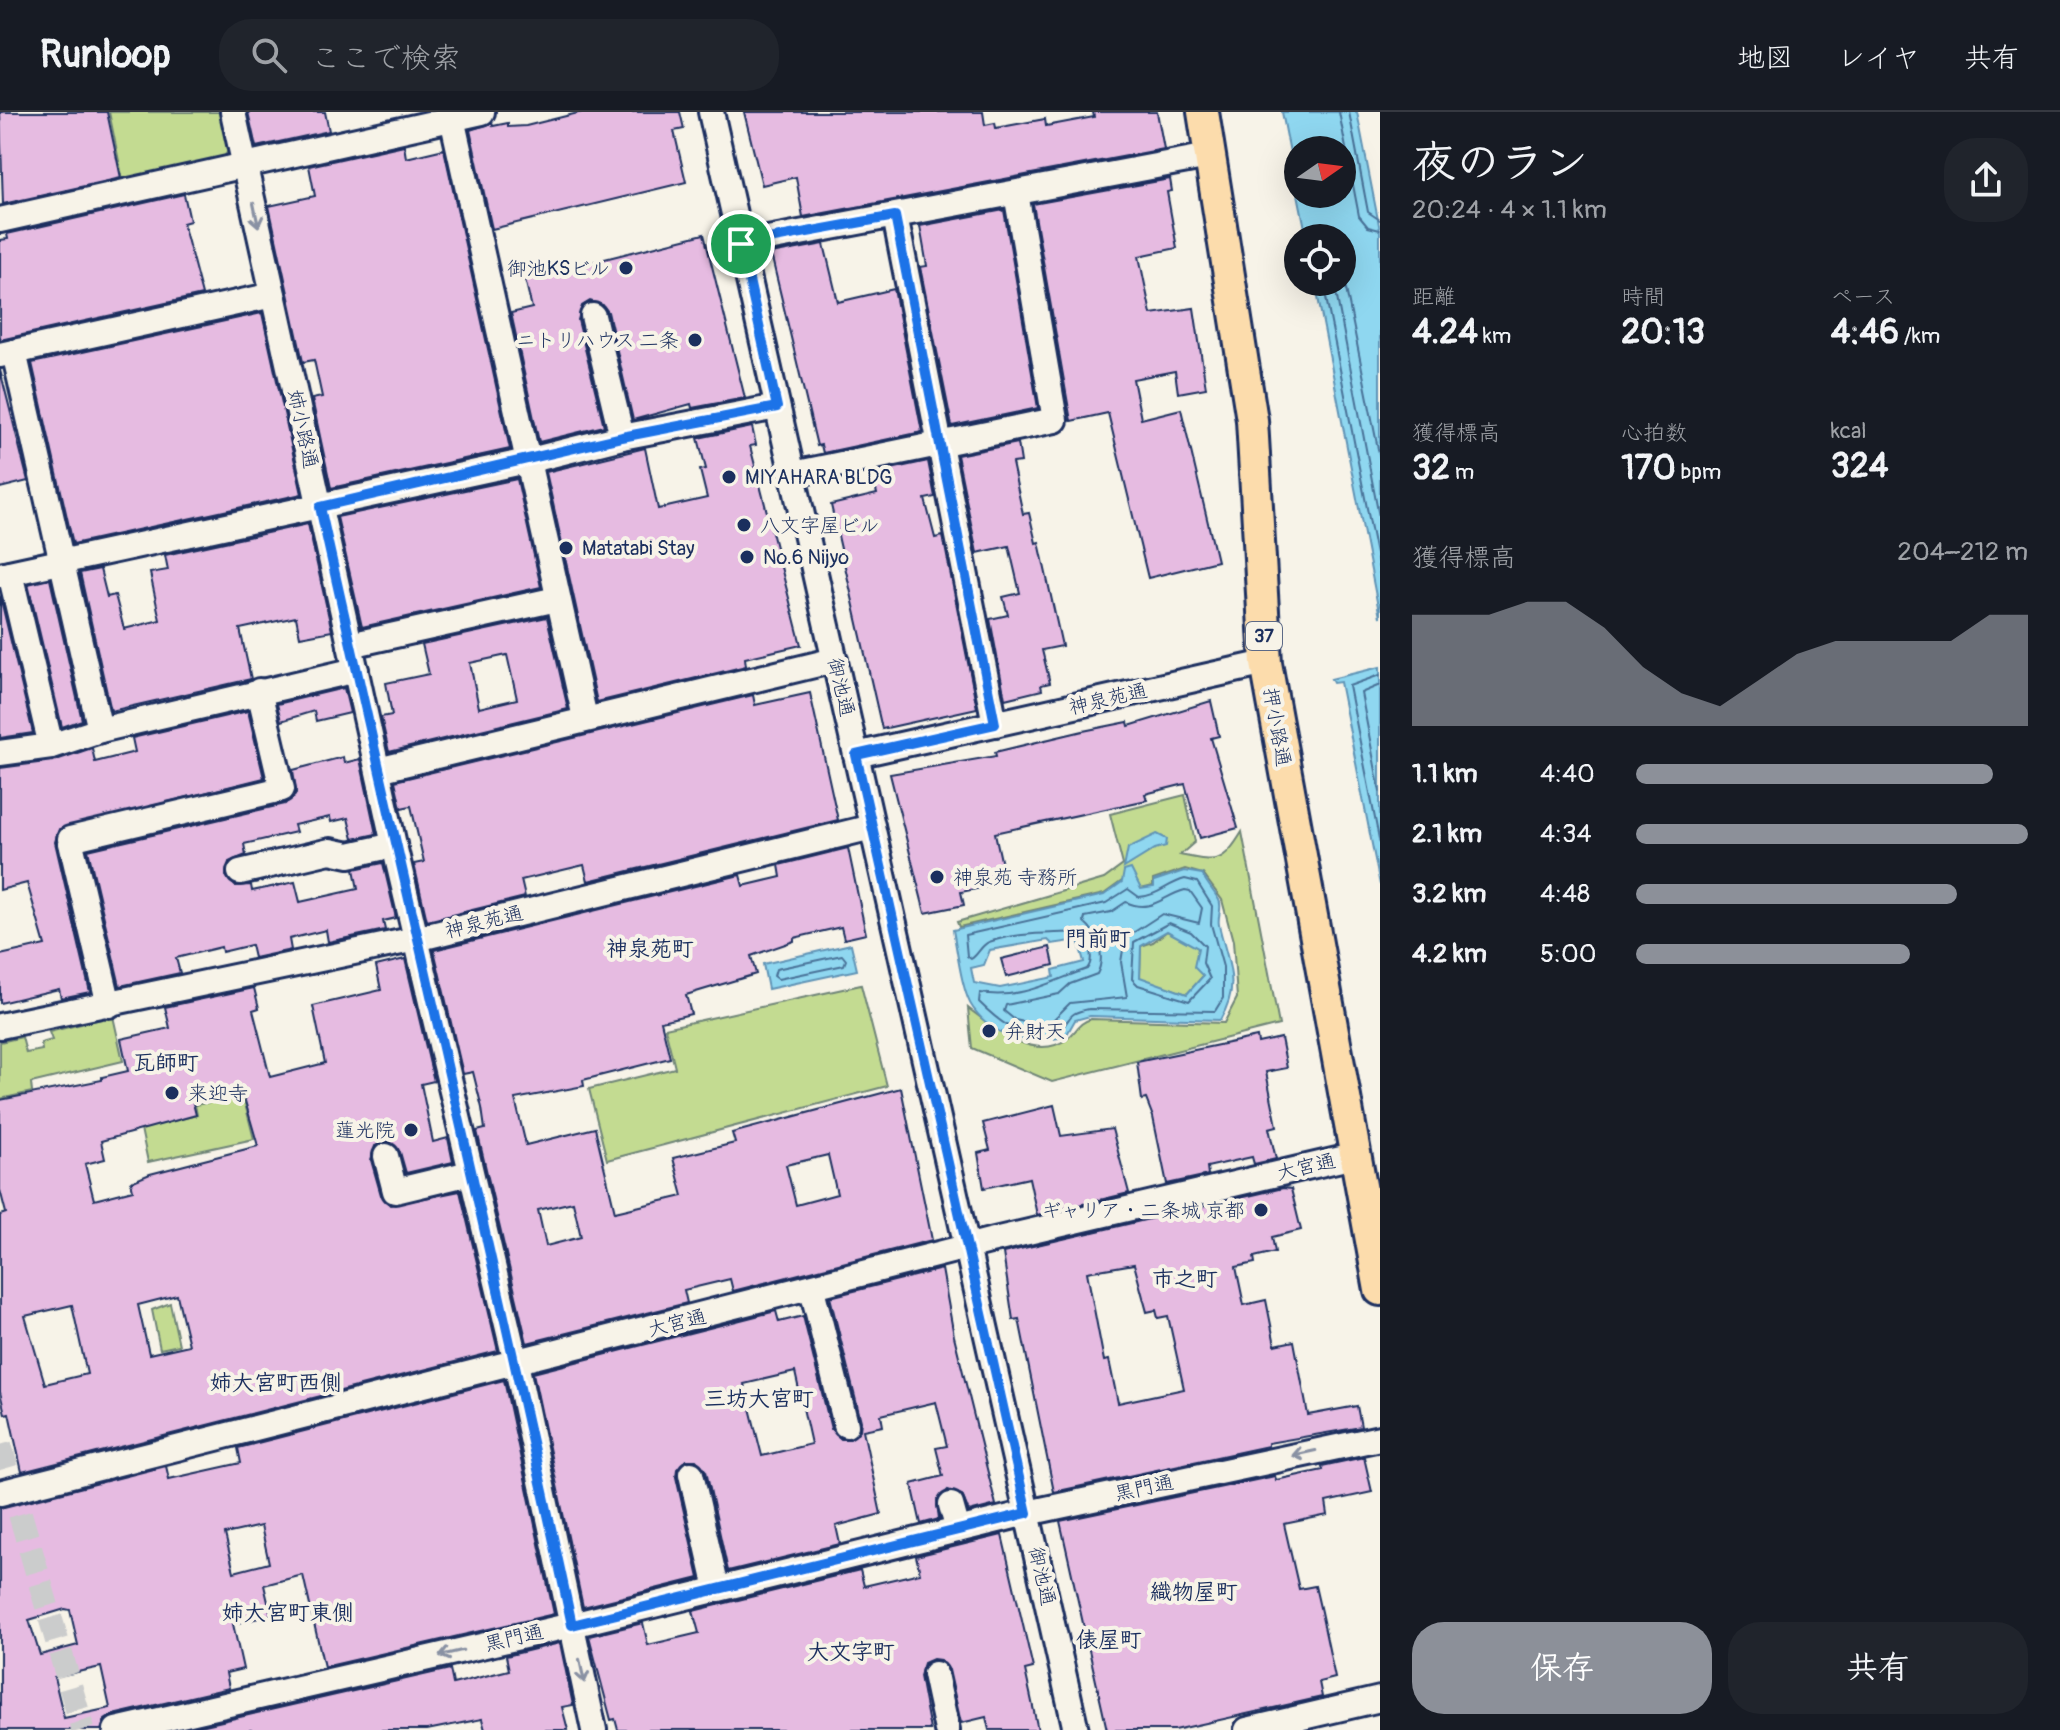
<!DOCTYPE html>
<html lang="ja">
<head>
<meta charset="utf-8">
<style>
  :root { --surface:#171b24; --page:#20242c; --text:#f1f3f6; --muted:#9ea1a6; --line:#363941; --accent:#8c9099 }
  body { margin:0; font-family:Pangolin,"Klee One",sans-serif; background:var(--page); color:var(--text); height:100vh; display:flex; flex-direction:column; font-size:30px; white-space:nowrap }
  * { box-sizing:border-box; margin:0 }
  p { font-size:26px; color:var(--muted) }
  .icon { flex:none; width:44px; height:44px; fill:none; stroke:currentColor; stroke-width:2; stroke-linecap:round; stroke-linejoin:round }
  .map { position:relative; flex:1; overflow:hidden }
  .side { display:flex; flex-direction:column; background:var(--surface); width:680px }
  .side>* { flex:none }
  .needle { width:52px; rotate:76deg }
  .fabs { position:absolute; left:1284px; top:24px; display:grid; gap:16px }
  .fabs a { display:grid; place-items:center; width:72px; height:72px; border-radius:50%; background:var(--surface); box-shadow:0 8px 32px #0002; font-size:40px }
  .pin { position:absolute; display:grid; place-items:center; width:68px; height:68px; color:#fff; margin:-34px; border:4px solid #fff; border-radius:50%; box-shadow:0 2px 8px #0007 }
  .round { display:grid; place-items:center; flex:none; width:84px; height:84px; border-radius:32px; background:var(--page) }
  .head { display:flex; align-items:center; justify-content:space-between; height:136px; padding:0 32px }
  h1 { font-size:44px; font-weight:800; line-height:60px }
  .figures { display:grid; grid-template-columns:repeat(3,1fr); gap:12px; height:136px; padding:8px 32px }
  .figures div { display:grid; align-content:center }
  .figures b { font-size:34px; font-weight:800 }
  .figures small { font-size:22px; font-weight:400 }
  .figures p { font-size:22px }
  .chart { height:224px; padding:16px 32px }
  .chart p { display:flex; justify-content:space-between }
  .chart svg { width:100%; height:144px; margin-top:8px; fill:var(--accent); opacity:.7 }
  .button { display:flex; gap:16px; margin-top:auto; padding:16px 32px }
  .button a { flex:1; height:92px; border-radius:32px; background:var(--accent); color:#fff; font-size:32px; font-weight:800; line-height:92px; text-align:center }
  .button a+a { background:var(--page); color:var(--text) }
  ul { padding:0 32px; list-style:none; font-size:26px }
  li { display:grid; grid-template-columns:128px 96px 1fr; align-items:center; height:60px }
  li i { height:20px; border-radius:10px; background:var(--accent) }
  header { display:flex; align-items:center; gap:48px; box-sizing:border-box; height:112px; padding:0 40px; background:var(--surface); border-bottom:2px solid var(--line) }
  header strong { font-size:38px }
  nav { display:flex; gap:44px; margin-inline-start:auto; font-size:28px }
  .search { width:560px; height:72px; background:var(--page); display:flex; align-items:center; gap:20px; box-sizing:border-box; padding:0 28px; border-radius:32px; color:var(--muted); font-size:30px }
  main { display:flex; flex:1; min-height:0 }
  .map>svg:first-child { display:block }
  .green { fill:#c3db91; stroke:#6f8578; stroke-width:2 }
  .water { fill:#8fd7f0; stroke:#6194b6; stroke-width:2; fill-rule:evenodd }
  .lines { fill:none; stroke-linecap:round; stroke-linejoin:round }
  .shore { stroke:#497298; stroke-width:2 }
  .building { fill:#e6bbe1; stroke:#1b2f5e; stroke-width:2; fill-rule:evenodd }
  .minor-tunnel { stroke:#cbcccc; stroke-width:24; stroke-dasharray:24 12; stroke-linecap:butt }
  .minor-casing { stroke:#1b2f5e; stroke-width:30 }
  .major-casing { stroke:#1b2f5e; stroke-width:36 }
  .minor { stroke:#f7f3e8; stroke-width:24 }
  .major { stroke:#fcdcac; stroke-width:30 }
  .oneway { stroke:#8991a3 }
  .route-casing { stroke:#fff; stroke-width:16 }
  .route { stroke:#1a73e8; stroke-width:10 }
  .poi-dot { fill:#1b2f5e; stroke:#f7f3e8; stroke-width:3 }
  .labels { text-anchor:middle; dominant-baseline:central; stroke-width:8; stroke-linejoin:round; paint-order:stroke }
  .shield { fill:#f7f3e8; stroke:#5d6a87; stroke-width:2 }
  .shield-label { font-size:18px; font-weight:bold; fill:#1b2f5e }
  .poi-label { font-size:20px; fill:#1b2f5e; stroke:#f7f3e8; text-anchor:start }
  .street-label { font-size:20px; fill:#1b2f5e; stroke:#f7f3e8 }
  .neighbourhood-label { font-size:22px; font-weight:bold; fill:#1b2f5e; stroke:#f7f3e8 }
</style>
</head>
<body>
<header>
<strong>Runloop</strong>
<div class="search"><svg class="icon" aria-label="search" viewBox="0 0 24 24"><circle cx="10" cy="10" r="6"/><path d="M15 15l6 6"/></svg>ここで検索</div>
<nav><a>地図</a><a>レイヤ</a><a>共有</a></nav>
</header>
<main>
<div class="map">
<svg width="1380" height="1618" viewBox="0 0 1380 1618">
  <rect width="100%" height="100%" fill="#f7f3e8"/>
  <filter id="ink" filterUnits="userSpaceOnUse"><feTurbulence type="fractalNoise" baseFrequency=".0125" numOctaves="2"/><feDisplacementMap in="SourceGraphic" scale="16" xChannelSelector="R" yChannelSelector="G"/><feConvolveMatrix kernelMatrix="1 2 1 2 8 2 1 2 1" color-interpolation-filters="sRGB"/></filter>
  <g filter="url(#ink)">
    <g class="green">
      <path d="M109,0h114l8,35 -8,11 -100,23z"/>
      <path d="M1185,683l10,47 -15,13c36,7 42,10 62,-23l37,193 -227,57 -80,-34 -4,-40c25,19 66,55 99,31 10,-8 11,-16 24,-20l133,4 13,-25 -4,-57 -11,-41 -19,-26 -18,-5 -32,11v6l-12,3 -4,-6 -15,-2 -18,13 -145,33 -2,-5 147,-43 19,-14 -13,-51z"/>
      <path d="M1167,819l31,16 5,29 -16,18 -47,-16 1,-32 12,-4z"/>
      <path d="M861,873l26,101 -280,74 -18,-71 86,-21 -10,-40z"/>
      <path d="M113,904l10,45 -92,22 1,9 -32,7v-57l22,-5 4,16 16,-3 -1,-7 11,-3 -3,-8z"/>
      <path d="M243,984l11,43 -106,23 -7,-33 56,-14 -2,-10z"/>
      <path d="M170,1191l9,42 -19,4 -8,-39z"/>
    </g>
    <g class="water">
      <path d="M1282,0h75l23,118v387l-65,-335h27v-44h-35l-9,-44h44v-44h-44v43z"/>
      <path d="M1380,555v218l-40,-203 -7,1 -2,-4z"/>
      <path d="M1157,722l10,5 -1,7 -11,3 -31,19 4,-20z"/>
      <path d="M1131,757l10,20 13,-2v-6l30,-10 18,3c5,10 12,17 17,26 4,8 -2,16 0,25 8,37 23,58 1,95l-130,-4 -15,4 -9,16c-35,10 -70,4 -93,-28 -11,-14 -16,-59 -20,-78l151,-35 18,-13 2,-11zM1167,819l31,17 -4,19 9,9 -16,18 -47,-17 1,-31zM1048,828l4,4 26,-4 6,22 -31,8 1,7 -54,11 -26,-5 -3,-15 13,-3 6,-15z"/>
      <path d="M851,832l6,26 -89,19 -5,-25z"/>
    </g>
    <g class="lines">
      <g class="shore">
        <path d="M1339,0l20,104 9,11 12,3"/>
        <path d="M1349,0l19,100 12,8"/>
        <path d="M1342,157l38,190"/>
        <path d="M1323,170l57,293"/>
        <path d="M1334,170l46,240"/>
        <path d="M1380,563l-31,11 31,158"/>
        <path d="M1380,573l-19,8 19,99"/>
        <path d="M1185,767l12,3 15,24 -1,18 12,43v31l-8,13 -126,-2c-25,5 -15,9 -30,21 -27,20 -62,-10 -80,-28l1,-9c42,7 71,-12 107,-24 8,-9 2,-31 -9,-37 -28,2 -61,0 -89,10 -8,3 -11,13 -18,17l-4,-3 -2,-21 141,-32 22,-14 11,8c18,-1 28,-13 46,-18z"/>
        <path d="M1185,778l5,1 12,17 -3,15 -37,-9 -37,24 -4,24 6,35 -57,6 -18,18 -14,4 -23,-5 -11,-9 2,-6 53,-11 11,-10 27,-10c9,-17 1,-41 -13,-52l1,-5 26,-5 15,-10c25,12 36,-6 59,-12z"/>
        <path d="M1169,811l22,9 14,14 -2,17 7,16 -21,22 -51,-16 -6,-6 2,-37z"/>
        <path d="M842,843l4,5 -2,5 -66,14 -4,-3 2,-7z"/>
      </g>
    </g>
    <g class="building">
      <path d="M0,0h107l14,66 -118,26z"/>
      <path d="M248,0h77l4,19 -73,16z"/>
      <path d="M582,0h98l4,17 -10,2 12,51 -194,47 -22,-99 22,-7 1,3 15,-3v4l18,-1z"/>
      <path d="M744,0h239l2,13 10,-2 1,5 49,-9 1,7 48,-9 -1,-5h64l7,37 -361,68 -7,-40 -34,8z"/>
      <path d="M404,33l2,13 38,-9 66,300 -179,39 -19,-89 10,-2 -8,-37 -11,2 -34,-156 46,-10 -6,-30z"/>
      <path d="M1170,67l2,12 -5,1 10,56 -38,8 12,58 43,-6 12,80 -28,5 -3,-22 -42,8 8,40 40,-10 36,152 -69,17 -40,-165 -37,8 -38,-217z"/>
      <path d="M184,82l6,27 -7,2 19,72 -202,45v-100l8,-1 -1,-5z"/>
      <path d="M1004,98l34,198 -86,18 -32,-159 7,-1 -7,-40z"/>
      <path d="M704,122l41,164 -53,10 -1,-4 -58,16 -25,-108 -5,-7 -13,-4 -8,5 -4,14 26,106 -65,16 -28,-129 21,-5 -7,-29z"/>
      <path d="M824,132l14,58 56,-13 28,143 -99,21 -2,-8 -4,1 -46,-192z"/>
      <path d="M262,201l40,181 -229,50 -41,-181z"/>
      <path d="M0,258l28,111 -28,7z"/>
      <path d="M752,315l4,18 -6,1 51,199 -56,13 1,8 -149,36 -51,-230 99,-24 13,61 49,-11 -7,-28 6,-1 -8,-31z"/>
      <path d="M1018,331l3,19 -9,1 11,51 6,-1 7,30 3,-1 23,104 -20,4 8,33 -9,2 1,5 -37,9 -15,-80 18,-4 -5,-18 17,-4 -11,-47 -32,7 -20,-98z"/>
      <path d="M928,349l7,36 -10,2 10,39 8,-2 34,172 -95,21 -51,-224 46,-11 -5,-21z"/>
      <path d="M517,367l24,108 -179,40 -25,-110z"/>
      <path d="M308,412l24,107 -32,6 -4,-20 -56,12 11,50 -140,32 -31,-138 20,-4 7,28 8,-2 9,34 36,-9 -10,-47 18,-3 -3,-15z"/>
      <path d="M50,467l32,141 -20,7 -34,-143z"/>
      <path d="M0,484l33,137 -33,5z"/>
      <path d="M547,505l21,92 -179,43 -8,-35 11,-2 -6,-32 43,-9 -7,-30zM507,543l10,44 -38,9 -9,-45z"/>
      <path d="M344,576l6,25 -34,8 -2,-10 -33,10 -4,-17z"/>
      <path d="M810,581l28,127 -250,61 -4,-16 -63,15 4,17 -98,24 -13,-57 10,-2 -13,-56 -10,2 -6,-27 358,-86 2,10z"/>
      <path d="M1211,589l8,35 -8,2 27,90 -38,10 -15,-54 -40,10 2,6 -152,33 9,41 -15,3 2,9 -30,6 3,13 -39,8 -35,-139 106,-18 -1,-4 88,-21 45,-9 1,4z"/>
      <path d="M248,599l16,67 -205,51 -4,13 35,150 -29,6 -2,-9 -59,14v-48l45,-10 -18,-62 -27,7v-122l53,-7 39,-13 3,14 40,-10 -3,-14z"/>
      <path d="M343,645l1,6 16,-4 16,75 -23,5 -5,-21 -17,4 -1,-5 -36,8 2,7 -52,12 2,11 -17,7 -3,14 9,10 16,-1 1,6 43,-9 5,20 58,-13 -4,-20 29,-6 13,55 -13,3 2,9 -57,12 -2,-12 -37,9 2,11 -37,8 -3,-13 -29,7 -1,-5 -45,11 4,15 -60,13 -32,-136 197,-46 11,-11 -3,-23z"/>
      <path d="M848,736l18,86 -22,5 -3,-12 -47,11v3l-43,15 5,18 -70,21 5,19 -30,7 9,37 -87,22 1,6 -69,13 11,46 69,-17 20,84 68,-16 -10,-38 62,-15 -3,-10 169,-45 31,152 -199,51 -3,-12 -46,11 3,13 -160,40 -50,-212 8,-2 -3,-21 -9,-36 -10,2 -29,-124 306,-75 3,11 38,-9 -2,-12zM828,1043l9,39 -41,11 -10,-40zM573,1090l8,35 -35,9 -8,-36z"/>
      <path d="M1050,835l4,18 -48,12 -5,-18z"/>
      <path d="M405,847l29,122 -13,3 12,58 15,-4 5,24 -47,11 -6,-21 -11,-11 -14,5 -4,14 10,35 9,10 70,-14 38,160 -476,121 -13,-59 -4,1 -5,-22v-177l6,-2 -6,-23v-90l102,-20v-3l26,-6 -7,-32 49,-11 -5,-21 89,-19 5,20 -6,2 17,67 55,-14 -12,-57 68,-16 -5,-24zM241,975l17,59 -108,28 -19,8 2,8 -39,10 -9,-36 20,-5 -4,-18 95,-26 -4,-16zM177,1183l12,50 -40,9 -11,-49zM72,1193l15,69 -42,10 -20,-68z"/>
      <path d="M1257,925l1,6 23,-5 6,30 -21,4 11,54 -8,2 7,31 -22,5 -2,-7 -45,10 1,8 -41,9 -14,-67 -7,-18 -4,1 -5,-38z"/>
      <path d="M1054,993l7,31 51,-7 17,64 -92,22 -8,-37 -45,10 -6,-35 12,-3 -7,-27z"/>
      <path d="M1283,1076l8,1 10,41 -29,7 3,15 -21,5 1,6 -19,4 8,38 22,-5 9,45 19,-4 14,74 49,-9 4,21 -93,16v3l-214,46 -35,-173 -6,1 -10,-67zM1134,1152l13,48 9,-2 2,8 10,-2 16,73 -66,14 -9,-43 -5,1 -17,-89z"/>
      <path d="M942,1157l12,67 42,169 -27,7 -7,-17 -14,-5 -11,11 2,18 -18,5 -9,-40 31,-8 -7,-28 11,-2 -11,-44 -55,13 2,11 -20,4 18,84 -45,12 4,18 -112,27 -22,-100 -10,-11h-9l-10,9 -1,8 23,101 -116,29 -50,-234 243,-62 3,11 24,-6 28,113 10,10h9l10,-9 1,-9 -31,-124zM795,1260l16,72 -49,12 -18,-72z"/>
      <path d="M504,1268l50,234 -230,53 -21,-92 -39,10 7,30 -38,9 10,45 -17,4 3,15 -116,27 -8,5 -4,10h-101v-222l166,-42 3,13 72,-16 -3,-15zM261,1414l8,37 -35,9 -9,-38zM65,1497l5,1 8,35 -38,10 -11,-35zM101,1555l9,41 -46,10 -10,-41z"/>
      <path d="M1364,1345l8,35 -46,10 2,13 -44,9 15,65 16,-3 6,26 14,66 -16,4 3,15 -147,33h-68l-47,-209 215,-45 1,4 47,-10 -1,-4z"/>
      <path d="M1002,1423l31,133 -8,2 13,60h-49l-3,-13 -25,6 -12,-53 -9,-10 -7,-1 -9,4 -4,13 10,54h-312l-3,-11 -4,1 -22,-84 54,-13 5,22 51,-12 -6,-22 167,-41 4,16 56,-13 -4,-17z"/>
      <path d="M560,1531l13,62 -11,2 6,23h-83l-3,-11 -55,11h-244l267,-61 3,15 56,-14 -3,-14z"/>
    </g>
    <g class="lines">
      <path class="minor-tunnel" d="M0,1333l83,285"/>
      <defs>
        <g id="minor">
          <path d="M233,0l161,733 122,518 78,367"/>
          <path d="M711,0l365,1618"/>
          <path d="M452,6l133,600"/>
          <path d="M895,104l100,508"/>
          <path d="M0,108l482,-108"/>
          <path d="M741,132l468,-88"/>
          <path d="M593,204l29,121"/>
          <path d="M14,240l86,378"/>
          <path d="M0,243l273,-60"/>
          <path d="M793,362l262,-54 -39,-227"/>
          <path d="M10,461l41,173"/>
          <path d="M0,463l527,-114 95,-24 155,-30"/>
          <path d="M350,533l207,-46"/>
          <path d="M0,641l51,-7 49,-16 256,-60"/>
          <path d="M856,643l410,-92"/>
          <path d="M378,658l457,-110"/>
          <path d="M240,760l90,-21 19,4 45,-10"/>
          <path d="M109,893l-39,-166 212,-50 -23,-98"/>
          <path d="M0,914l416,-87 456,-112"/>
          <path d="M386,1044l9,35 75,-18"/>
          <path d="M812,1177l34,136"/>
          <path d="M691,1362l26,115"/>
          <path d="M0,1381l990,-252 364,-85"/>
          <path d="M951,1393l7,25"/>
          <path d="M935,1562l12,56"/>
          <path d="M116,1618l456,-105 455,-112 353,-75"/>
          <path d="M1247,1618l133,-31"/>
        </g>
        <path id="major" d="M1203,0l49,308 14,243 114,627"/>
      </defs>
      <use href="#minor" class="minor-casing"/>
      <use href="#major" class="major-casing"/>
      <use href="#minor" class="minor"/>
      <use href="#major" class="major"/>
    </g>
    <defs><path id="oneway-shaft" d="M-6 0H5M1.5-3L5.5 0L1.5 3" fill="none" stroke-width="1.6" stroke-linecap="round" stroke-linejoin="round" transform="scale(2)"/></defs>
    <g class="oneway">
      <use href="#oneway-shaft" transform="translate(256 103) rotate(78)"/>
      <use href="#oneway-shaft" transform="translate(1304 1341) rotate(168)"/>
      <use href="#oneway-shaft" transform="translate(451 1541) rotate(167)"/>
      <use href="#oneway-shaft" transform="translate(582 1559) rotate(78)"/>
    </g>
  </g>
  <g class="lines" filter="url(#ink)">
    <defs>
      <path id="route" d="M895,104l100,508 -139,31 171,758 -455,112c-80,-374 -169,-745 -252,-1118l302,-70 155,-30 -36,-163z"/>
    </defs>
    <use href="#route" class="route-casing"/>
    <use href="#route" class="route"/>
  </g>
  <g class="poi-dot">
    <circle cx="626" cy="156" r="8"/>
    <circle cx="695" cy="228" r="8"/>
    <circle cx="729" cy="365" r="8"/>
    <circle cx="744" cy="413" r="8"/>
    <circle cx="566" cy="436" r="8"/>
    <circle cx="747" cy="445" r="8"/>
    <circle cx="937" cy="765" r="8"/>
    <circle cx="989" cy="919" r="8"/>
    <circle cx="172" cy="981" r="8"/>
    <circle cx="411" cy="1018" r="8"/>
    <circle cx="1261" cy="1098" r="8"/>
  </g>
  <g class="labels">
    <rect class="shield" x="1246" y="510" width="36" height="28" rx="6"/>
    <g class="shield-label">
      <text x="1264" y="524">37</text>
    </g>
    <g class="poi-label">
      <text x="610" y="156" text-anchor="end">御池KSビル</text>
      <text x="679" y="228" text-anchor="end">ニトリハウス 二条</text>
      <text x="745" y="365">MIYAHARA BLDG</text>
      <text x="760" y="413">八文字屋ビル</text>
      <text x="582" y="436">Matatabi Stay</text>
      <text x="763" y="445">No.6 Nijyo</text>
      <text x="953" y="765">神泉苑 寺務所</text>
      <text x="1005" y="919">弁財天</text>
      <text x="188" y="981">来迎寺</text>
      <text x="395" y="1018" text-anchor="end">蓮光院</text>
      <text x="1245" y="1098" text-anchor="end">ギャリア・二条城 京都</text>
    </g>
    <g class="street-label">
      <text transform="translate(303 317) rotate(78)">姉小路通</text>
      <text transform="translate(841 575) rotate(77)">御池通</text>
      <text transform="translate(1108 587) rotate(-13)">神泉苑通</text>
      <text transform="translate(1277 615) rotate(80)">押小路通</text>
      <text transform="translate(484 810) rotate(-14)">神泉苑通</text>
      <text transform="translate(1306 1055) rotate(-13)">大宮通</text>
      <text transform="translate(677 1211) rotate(-14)">大宮通</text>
      <text transform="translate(1144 1376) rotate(-12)">黒門通</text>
      <text transform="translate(1042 1464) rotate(77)">御池通</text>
      <text transform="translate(514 1526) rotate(-13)">黒門通</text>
    </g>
    <g class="neighbourhood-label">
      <text x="1098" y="827">門前町</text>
      <text x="650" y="837">神泉苑町</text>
      <text x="166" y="951">瓦師町</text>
      <text x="1185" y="1167">市之町</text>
      <text x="276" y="1271">姉大宮町西側</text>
      <text x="759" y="1287">三坊大宮町</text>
      <text x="1194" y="1480">織物屋町</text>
      <text x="288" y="1501">姉大宮町東側</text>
      <text x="1109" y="1528">俵屋町</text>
      <text x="851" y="1540">大文字町</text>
    </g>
  </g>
</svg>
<div class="fabs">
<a><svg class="needle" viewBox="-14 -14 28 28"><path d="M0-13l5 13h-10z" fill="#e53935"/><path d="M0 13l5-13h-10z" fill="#9ea1a6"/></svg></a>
<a><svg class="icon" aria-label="locate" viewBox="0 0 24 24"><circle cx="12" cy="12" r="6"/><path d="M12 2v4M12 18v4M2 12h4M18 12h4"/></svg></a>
</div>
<div class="pin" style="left:741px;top:132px;background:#1e9e55"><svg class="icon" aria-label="arrive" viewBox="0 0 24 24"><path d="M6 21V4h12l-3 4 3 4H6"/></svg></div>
</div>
<section class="side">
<div class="head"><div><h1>夜のラン</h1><p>20:24 · 4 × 1.1 km</p></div><a class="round"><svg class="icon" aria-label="share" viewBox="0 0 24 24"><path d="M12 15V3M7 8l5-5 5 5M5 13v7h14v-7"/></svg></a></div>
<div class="figures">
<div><p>距離</p><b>4.24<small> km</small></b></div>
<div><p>時間</p><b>20:13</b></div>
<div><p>ペース</p><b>4:46<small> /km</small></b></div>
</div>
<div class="figures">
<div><p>獲得標高</p><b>32<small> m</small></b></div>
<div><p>心拍数</p><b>170<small> bpm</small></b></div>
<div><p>kcal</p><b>324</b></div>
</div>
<div class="chart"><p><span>獲得標高</span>204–212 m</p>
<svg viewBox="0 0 160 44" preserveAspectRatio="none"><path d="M0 44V10L10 10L20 10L30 6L40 6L50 14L60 26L70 34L80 38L90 30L100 22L110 18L120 18L130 18L140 18L150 10L160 10V44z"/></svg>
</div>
<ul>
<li><b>1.1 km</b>4:40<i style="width:91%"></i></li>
<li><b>2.1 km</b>4:34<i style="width:100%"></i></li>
<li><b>3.2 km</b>4:48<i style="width:82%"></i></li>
<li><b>4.2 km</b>5:00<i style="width:70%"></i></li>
</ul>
<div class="button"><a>保存</a><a>共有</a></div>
</section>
</main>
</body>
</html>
